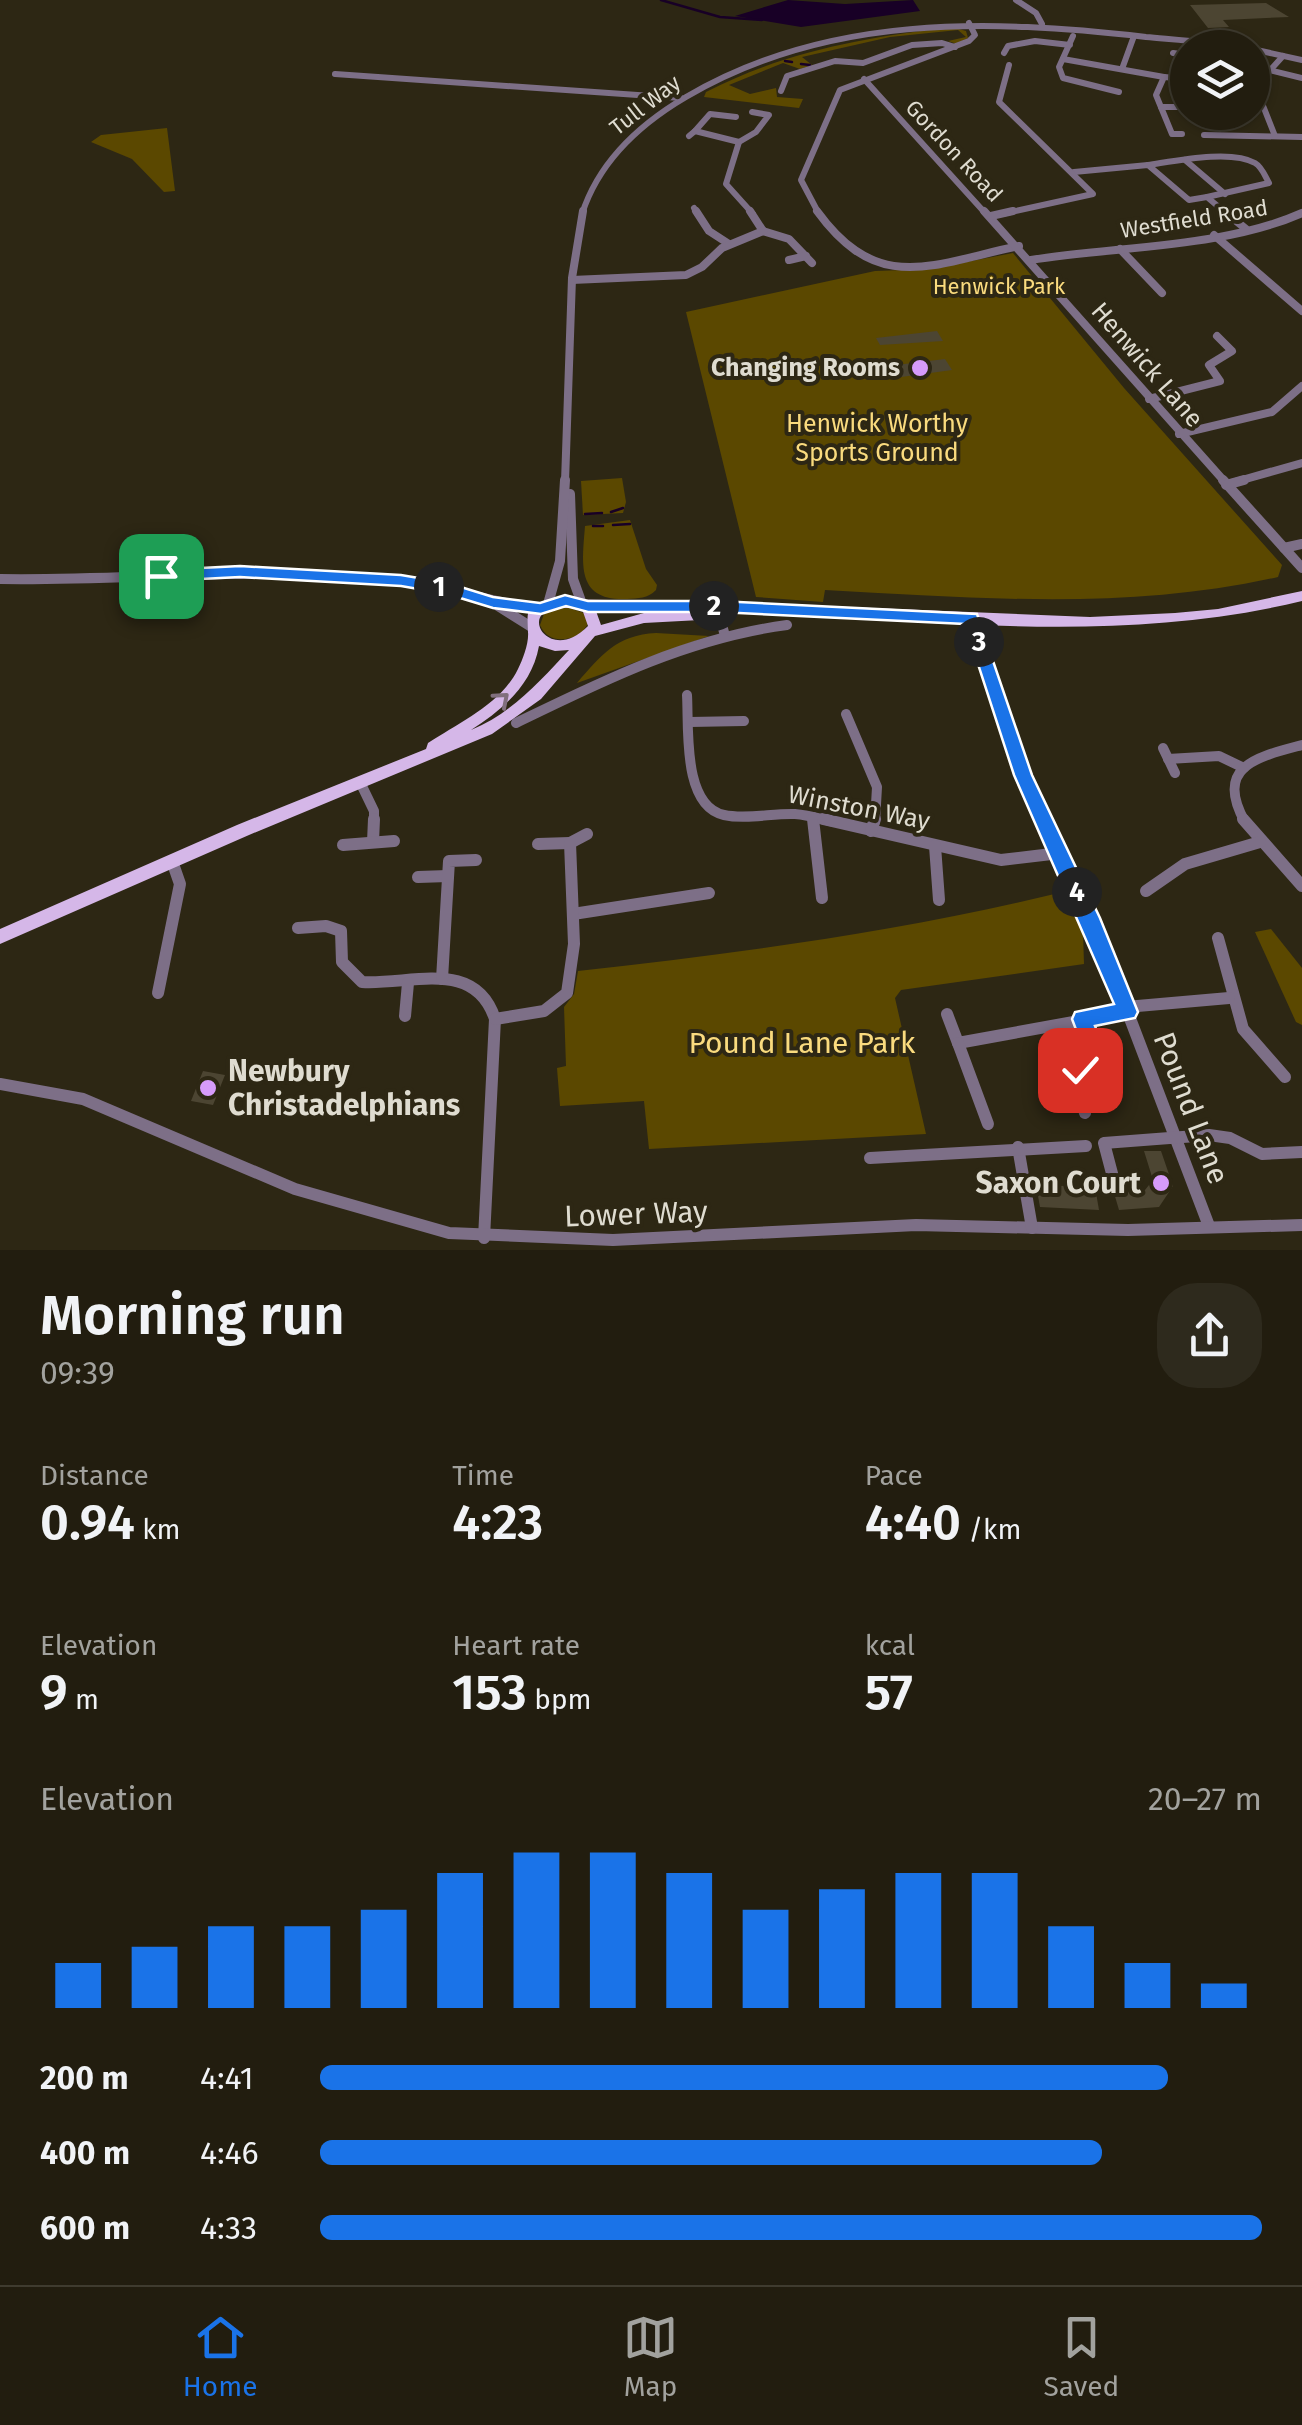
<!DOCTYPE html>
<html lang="en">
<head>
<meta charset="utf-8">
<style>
  :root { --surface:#221d0f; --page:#2e2a1d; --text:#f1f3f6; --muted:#a2a29e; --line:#3f3b2f; --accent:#1a73e8 }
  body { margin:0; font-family:"Fira Sans",sans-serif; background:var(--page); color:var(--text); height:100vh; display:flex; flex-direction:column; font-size:38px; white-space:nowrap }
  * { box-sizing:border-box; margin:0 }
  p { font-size:32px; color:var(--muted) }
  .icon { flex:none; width:55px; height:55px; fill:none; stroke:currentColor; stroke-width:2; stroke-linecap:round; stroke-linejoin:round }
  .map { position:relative; height:1250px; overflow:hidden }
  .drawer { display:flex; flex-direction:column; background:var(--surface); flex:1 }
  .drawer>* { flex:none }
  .tools { position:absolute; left:1170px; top:30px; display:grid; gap:20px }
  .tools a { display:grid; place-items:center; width:100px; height:100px; border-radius:50%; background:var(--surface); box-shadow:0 2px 8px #0004,0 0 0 2px var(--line); font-size:50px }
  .pin { position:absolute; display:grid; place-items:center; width:85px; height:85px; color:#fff; margin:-42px; border-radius:20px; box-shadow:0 5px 15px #0006 }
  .km { position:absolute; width:50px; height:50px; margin:-25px; border-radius:50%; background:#222; color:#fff; font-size:28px; line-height:50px; text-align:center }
  .round { display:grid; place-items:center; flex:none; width:105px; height:105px; border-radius:40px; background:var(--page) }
  .summary { display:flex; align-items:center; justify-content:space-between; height:170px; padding:0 40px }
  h1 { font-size:55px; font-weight:600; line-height:75px }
  .metrics { display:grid; grid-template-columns:repeat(3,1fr); gap:15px; height:170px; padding:10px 40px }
  .metrics div { display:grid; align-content:center }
  .metrics b { font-size:50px; font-weight:600 }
  .metrics small { font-size:28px; font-weight:400 }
  .metrics p { font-size:28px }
  .chart { height:280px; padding:20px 40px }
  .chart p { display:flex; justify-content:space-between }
  .chart svg { width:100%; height:180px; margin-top:10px; stroke:var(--accent); stroke-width:6 }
  ul { padding:0 40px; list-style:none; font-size:32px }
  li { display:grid; grid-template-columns:160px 120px 1fr; align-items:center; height:75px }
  li i { height:25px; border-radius:12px; background:var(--accent) }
  .dock { display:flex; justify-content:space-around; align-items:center; height:140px; border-top:2px solid var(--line); background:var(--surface); font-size:28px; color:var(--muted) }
  .dock a { display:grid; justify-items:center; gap:5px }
  .dock .selected { color:var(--accent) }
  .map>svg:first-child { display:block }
  .green { fill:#5b4800 }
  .water { fill:#180026 }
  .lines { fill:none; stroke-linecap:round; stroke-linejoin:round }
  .stream { stroke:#180026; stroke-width:2.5 }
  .building { fill:#4c4532 }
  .minor-far3 { stroke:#7d6f87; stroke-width:6 }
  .minor-far2 { stroke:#7d6f87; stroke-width:8 }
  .minor-far1 { stroke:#7d6f87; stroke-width:10 }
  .minor { stroke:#7d6f87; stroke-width:12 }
  .major { fill:#d5b7e8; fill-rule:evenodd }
  .oneway { stroke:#816f7e }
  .route { fill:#1a73e8; stroke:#fff; stroke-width:2.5 }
  .poi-dot { fill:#d69bfa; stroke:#2d2714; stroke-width:4 }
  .labels { text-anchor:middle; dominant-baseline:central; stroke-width:8; stroke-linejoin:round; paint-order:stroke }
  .far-street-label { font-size:22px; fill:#dfdcd0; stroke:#2d2714 }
  .far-park-label { font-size:22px; fill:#fadb7e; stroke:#2d2714 }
  .street-label { font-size:25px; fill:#dfdcd0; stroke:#2d2714 }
  .poi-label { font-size:25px; font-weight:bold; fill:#dfdcd0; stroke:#2d2714; text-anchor:end }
  .park-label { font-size:25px; fill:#fadb7e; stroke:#2d2714 }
  .near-park-label { font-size:30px; fill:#fadb7e; stroke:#2d2714 }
  .near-poi-label { font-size:30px; font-weight:bold; fill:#dfdcd0; stroke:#2d2714; text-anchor:start }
  .near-street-label { font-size:30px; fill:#dfdcd0; stroke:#2d2714 }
</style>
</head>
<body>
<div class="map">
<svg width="1302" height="1250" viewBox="0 0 1302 1250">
  <rect width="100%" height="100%" fill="#2d2714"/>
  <g class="green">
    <path d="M952,27l14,4 2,7 -11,6 -9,-3 18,-4 -8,-7 -68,7 -88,20 10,8 -12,4 -17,-6 -54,22 21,9 26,-6 1,9 26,2 -4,9 -95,-11 2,-5c77,-40 160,-55 246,-65z"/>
    <path d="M167,128l8,63 -11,1 -32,-33 -41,-17 10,-7z"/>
    <path d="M1013,253l111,135 158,177 -4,12c-149,34 -301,21 -453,13l-2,12 -67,-5 -70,-285 189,-41 55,-2z"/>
    <path d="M622,478l4,24 -3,11 -40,2 -2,-34z"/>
    <path d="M630,520l16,49 11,16 -1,5c-9,9 -17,8 -29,9 -51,2 -45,-34 -42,-73z"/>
    <path d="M563,606l21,7 4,11 -8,11c-16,6 -32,8 -40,-10l4,-11z"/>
    <path d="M656,633l53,3 -132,47c24,-28 40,-48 79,-50z"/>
    <path d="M1063,892l20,40 1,32 -183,26 -6,8 31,136 -277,15 -5,-48 -84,5 -3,-38 9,-2 -2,-59 10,-13 4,-23c164,-18 325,-40 485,-79z"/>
    <path d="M1271,929l31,39v57l-6,-3 -41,-90z"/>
  </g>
  <path class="water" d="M788,0l57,4 68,-4 7,11 -119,16 -66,-11z"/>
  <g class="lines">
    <g class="stream">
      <path d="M661,0l59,17 42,3"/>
      <path d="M785,61l7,1"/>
      <path d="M801,64l9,1"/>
      <path d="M611,512l12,-4"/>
      <path d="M585,514l17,-1"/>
      <path d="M613,525l17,-1"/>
      <path d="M593,526h10"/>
    </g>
  </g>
  <g class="building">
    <path d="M1266,3l23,14 -66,3 6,7 -21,1 -18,-23z"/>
    <path d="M937,331l6,10 -63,4 -4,-7z"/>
    <path d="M945,359l7,11 -58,8 -6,-12z"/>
    <path d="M203,1071l22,4 -12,30 -22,-4z"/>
    <path d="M1144,1151h17l12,35 -14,21 -40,3 -5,-17 31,-3 8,-10z"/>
    <path d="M1036,1185l59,2 4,23 -59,-3z"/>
  </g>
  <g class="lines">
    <g class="minor-far3">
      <path d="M1016,0l20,13 6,11"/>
      <path d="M1073,36l-14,31 4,11 56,14"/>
      <path d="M1252,49l50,11"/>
      <path d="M1004,53l4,-7 27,-5 35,4"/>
      <path d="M1173,53l15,2"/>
      <path d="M1063,59l101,18"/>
      <path d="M1122,69l12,-33"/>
      <path d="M1269,70l33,8"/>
      <path d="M335,74l346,24"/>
      <path d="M864,79l122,135"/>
      <path d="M781,91l6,-15 48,-15 28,2 49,-18 30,-2 13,4"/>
      <path d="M1161,107h27"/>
      <path d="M752,112l17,3 -13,17 -17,10 -13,42 27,30"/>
      <path d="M695,131l15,-17 26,3"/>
      <path d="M1182,134h-10l-16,-39 8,-18 24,2"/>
      <path d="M1204,135l98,2"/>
      <path d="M689,136l6,-5 44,11"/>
      <path d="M1275,136l-17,-43 6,-16 19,-21"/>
      <path d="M1185,160l40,34"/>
      <path d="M1148,165c27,-4 83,-16 107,-2 7,4 10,13 14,20l-62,14"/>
      <path d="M1074,172l74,-7 41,35 18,-3 20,17"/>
      <path d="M694,208l4,6"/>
      <path d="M582,214c17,-53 58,-90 104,-117 141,-83 303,-78 460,-60 33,3 66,5 99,11"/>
      <path d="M819,214l-18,-34 39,-90 129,-49 6,-6 -6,-12"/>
      <path d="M1002,214l91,-20 -94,-92 10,-37"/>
    </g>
    <g class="minor-far2">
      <path d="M696,211l13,20 20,13"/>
      <path d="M750,211l13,20"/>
      <path d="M817,211c62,85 115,53 202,35"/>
      <path d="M984,211l241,271"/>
      <path d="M1224,211l22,18"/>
      <path d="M991,216l22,-5"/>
      <path d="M763,231l26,8 23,24"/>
      <path d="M1214,235l88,76"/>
      <path d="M1120,249l42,44"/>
      <path d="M789,260l17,-4"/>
      <path d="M1031,260c85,-14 193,-12 271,-47"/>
      <path d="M572,280l114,-5 16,-8 20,-19 41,-17"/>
      <path d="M1149,399l71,-18 -11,-16 23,-14 -15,-15"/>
      <path d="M1179,434l93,-22 30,-26"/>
      <path d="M565,482l7,-204 11,-67"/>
      <path d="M1235,482l67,-19"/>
    </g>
    <g class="minor-far1">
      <path d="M1223,480l79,88"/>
      <path d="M1226,485l18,-5"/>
      <path d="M570,494l3,85 9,25"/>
      <path d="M1284,548l18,-4"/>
      <path d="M0,579c119,2 233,-11 352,-2 25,2 53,2 77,8 38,9 73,19 112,24"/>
      <path d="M548,604l12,-43 5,-81"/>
      <path d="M498,606l35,22"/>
      <path d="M717,606l8,30"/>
      <path d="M971,618l52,157 22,47"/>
      <path d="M687,695c2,32 -5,111 37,120 22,5 49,-2 71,-1 13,1 26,5 39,8"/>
      <path d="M846,714l31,73 -2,35"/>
      <path d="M690,722l54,-1"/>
      <path d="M516,723c88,-43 173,-85 271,-98"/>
      <path d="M1163,748l12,25"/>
      <path d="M1168,759l51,-3 25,12"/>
      <path d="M360,782l14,29v11"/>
      <path d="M813,817l1,5"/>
      <path d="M1245,822c-31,-56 12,-65 57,-77"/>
    </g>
    <g class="minor">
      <path d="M813,819l9,79"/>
      <path d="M823,819l178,41 59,-7"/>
      <path d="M1044,819l60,131 105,276"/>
      <path d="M1243,819l59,67"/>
      <path d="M871,831l4,-12"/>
      <path d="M373,842l1,-23"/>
      <path d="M538,844l32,-1"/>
      <path d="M343,845l51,-4"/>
      <path d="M935,846l4,54"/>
      <path d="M418,877l30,-1"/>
      <path d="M1146,891l39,-27 75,-22"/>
      <path d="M573,914l136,-21"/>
      <path d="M298,928l28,-2 15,5 1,31 20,20c50,3 113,-24 133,37l-11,219"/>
      <path d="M1218,938l25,91 42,48"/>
      <path d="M442,979l7,-118 27,-1"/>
      <path d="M158,993l22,-109 -8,-23"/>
      <path d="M1126,1007l103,-9"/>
      <path d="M947,1014l11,29 170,-31"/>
      <path d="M405,1016l3,-33"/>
      <path d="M495,1019l49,-8 23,-18 7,-49 -4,-101 17,-9"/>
      <path d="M1082,1019l16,42 -24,15 11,37"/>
      <path d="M958,1043l30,81"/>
      <path d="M0,1084l83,15 212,90 154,44 164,7 303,-15 212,5 174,-5"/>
      <path d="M1018,1147l14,81"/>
      <path d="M870,1158l216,-12"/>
      <path d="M1114,1181l-10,-38 105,-8 21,3 32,16 40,-2"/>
    </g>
    <path class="major" d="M1302,591v10c-196,48 -400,15 -599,10l4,4 -7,5 -56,3 -49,13 -54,63 -49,35 -243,101 -249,109v-15l237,-104 189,-76 2,-6c31,-20 73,-39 90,-74 5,-10 11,-26 10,-37 -1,-24 -2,-25 22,-33l178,3 362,15 85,-4 43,-4zM571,608l11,1 6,17c-33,34 -63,-2 -42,-15 7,-4 18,-3 25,-3zM596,611h92l-44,2 -43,12zM539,646l16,5 14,-1c-28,30 -58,64 -98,80 32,-21 61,-45 68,-84z"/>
  </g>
  <defs><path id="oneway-chevron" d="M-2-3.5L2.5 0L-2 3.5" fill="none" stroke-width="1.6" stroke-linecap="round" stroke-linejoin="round" transform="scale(2.5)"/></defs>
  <use class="oneway" href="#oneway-chevron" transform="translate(502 699) rotate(-41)"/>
  <path class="route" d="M240,566l161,9 47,8 45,14 47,6 25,-8 23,6h130l259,13 55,161 68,143 38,94 -3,6 -40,8 14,35 -3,7 -26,12 -8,-3 -3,-7 3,-7 14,-7 -14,-37 3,-7 39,-8 -100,-229 -49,-151 -247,-12h-130l-22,-6 -25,8 -48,-6 -46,-14 -46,-8 -161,-9 -79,4 -8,-5 8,-6z"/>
  <g class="poi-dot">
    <circle cx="920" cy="368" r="10"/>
    <circle cx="208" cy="1088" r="10"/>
    <circle cx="1161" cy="1183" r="10"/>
  </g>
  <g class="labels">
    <g class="far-street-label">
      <text transform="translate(645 105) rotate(-38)">Tull Way</text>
      <text transform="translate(954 151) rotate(47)">Gordon Road</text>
      <text transform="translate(1194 219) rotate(-9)">Westfield Road</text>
    </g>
    <g class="far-park-label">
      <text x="999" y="286">Henwick Park</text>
    </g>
    <g class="street-label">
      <text transform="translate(1147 365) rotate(49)">Henwick Lane</text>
      <text transform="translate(859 808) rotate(11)">Winston Way</text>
    </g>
    <g class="poi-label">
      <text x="900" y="368">Changing Rooms</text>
    </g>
    <g class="park-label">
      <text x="877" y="424">Henwick Worthy<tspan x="877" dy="29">Sports Ground</tspan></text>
    </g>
    <g class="near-park-label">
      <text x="802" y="1043">Pound Lane Park</text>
    </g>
    <g class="near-poi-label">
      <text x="228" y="1071">Newbury<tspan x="228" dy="34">Christadelphians</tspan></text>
      <text x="1141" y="1183" text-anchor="end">Saxon Court</text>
    </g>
    <g class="near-street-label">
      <text transform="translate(1191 1108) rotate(69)">Pound Lane</text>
      <text transform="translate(636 1214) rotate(-2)">Lower Way</text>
    </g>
  </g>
</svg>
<div class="tools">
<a><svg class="icon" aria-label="layers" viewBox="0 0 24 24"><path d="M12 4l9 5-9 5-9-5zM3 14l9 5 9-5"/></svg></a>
</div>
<div class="pin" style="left:161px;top:576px;background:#1e9e55"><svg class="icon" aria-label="arrive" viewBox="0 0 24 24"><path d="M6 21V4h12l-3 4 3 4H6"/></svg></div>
<div class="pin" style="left:1080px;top:1070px;background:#d93025"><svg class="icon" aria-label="check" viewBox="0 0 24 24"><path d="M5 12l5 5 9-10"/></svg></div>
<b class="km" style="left:439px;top:587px">1</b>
<b class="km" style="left:714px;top:606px">2</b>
<b class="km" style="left:979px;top:642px">3</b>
<b class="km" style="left:1077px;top:892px">4</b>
</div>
<section class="drawer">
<div class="summary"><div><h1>Morning run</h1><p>09:39</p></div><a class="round"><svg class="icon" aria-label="share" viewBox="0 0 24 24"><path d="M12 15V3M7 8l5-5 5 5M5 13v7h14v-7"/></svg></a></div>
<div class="metrics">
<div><p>Distance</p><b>0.94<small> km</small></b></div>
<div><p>Time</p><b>4:23</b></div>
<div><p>Pace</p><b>4:40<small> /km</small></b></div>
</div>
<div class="metrics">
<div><p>Elevation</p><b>9<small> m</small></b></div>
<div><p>Heart rate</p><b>153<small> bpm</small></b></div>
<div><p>kcal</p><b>57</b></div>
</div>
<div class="chart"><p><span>Elevation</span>20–27 m</p>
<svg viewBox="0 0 160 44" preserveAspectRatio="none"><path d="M5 44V33M15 44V29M25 44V24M35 44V24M45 44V20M55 44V11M65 44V6M75 44V6M85 44V11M95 44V20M105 44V15M115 44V11M125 44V11M135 44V24M145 44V33M155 44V38"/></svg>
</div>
<ul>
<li><b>200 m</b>4:41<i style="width:90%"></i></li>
<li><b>400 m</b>4:46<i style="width:83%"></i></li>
<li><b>600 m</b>4:33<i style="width:100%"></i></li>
</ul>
</section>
<nav class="dock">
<a class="selected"><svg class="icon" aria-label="home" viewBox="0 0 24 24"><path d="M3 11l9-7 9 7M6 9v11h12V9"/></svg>Home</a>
<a><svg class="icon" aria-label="map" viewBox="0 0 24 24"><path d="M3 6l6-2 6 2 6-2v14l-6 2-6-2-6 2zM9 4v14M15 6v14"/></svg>Map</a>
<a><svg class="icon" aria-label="saved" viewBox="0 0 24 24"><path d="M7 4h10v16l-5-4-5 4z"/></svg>Saved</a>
</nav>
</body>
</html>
